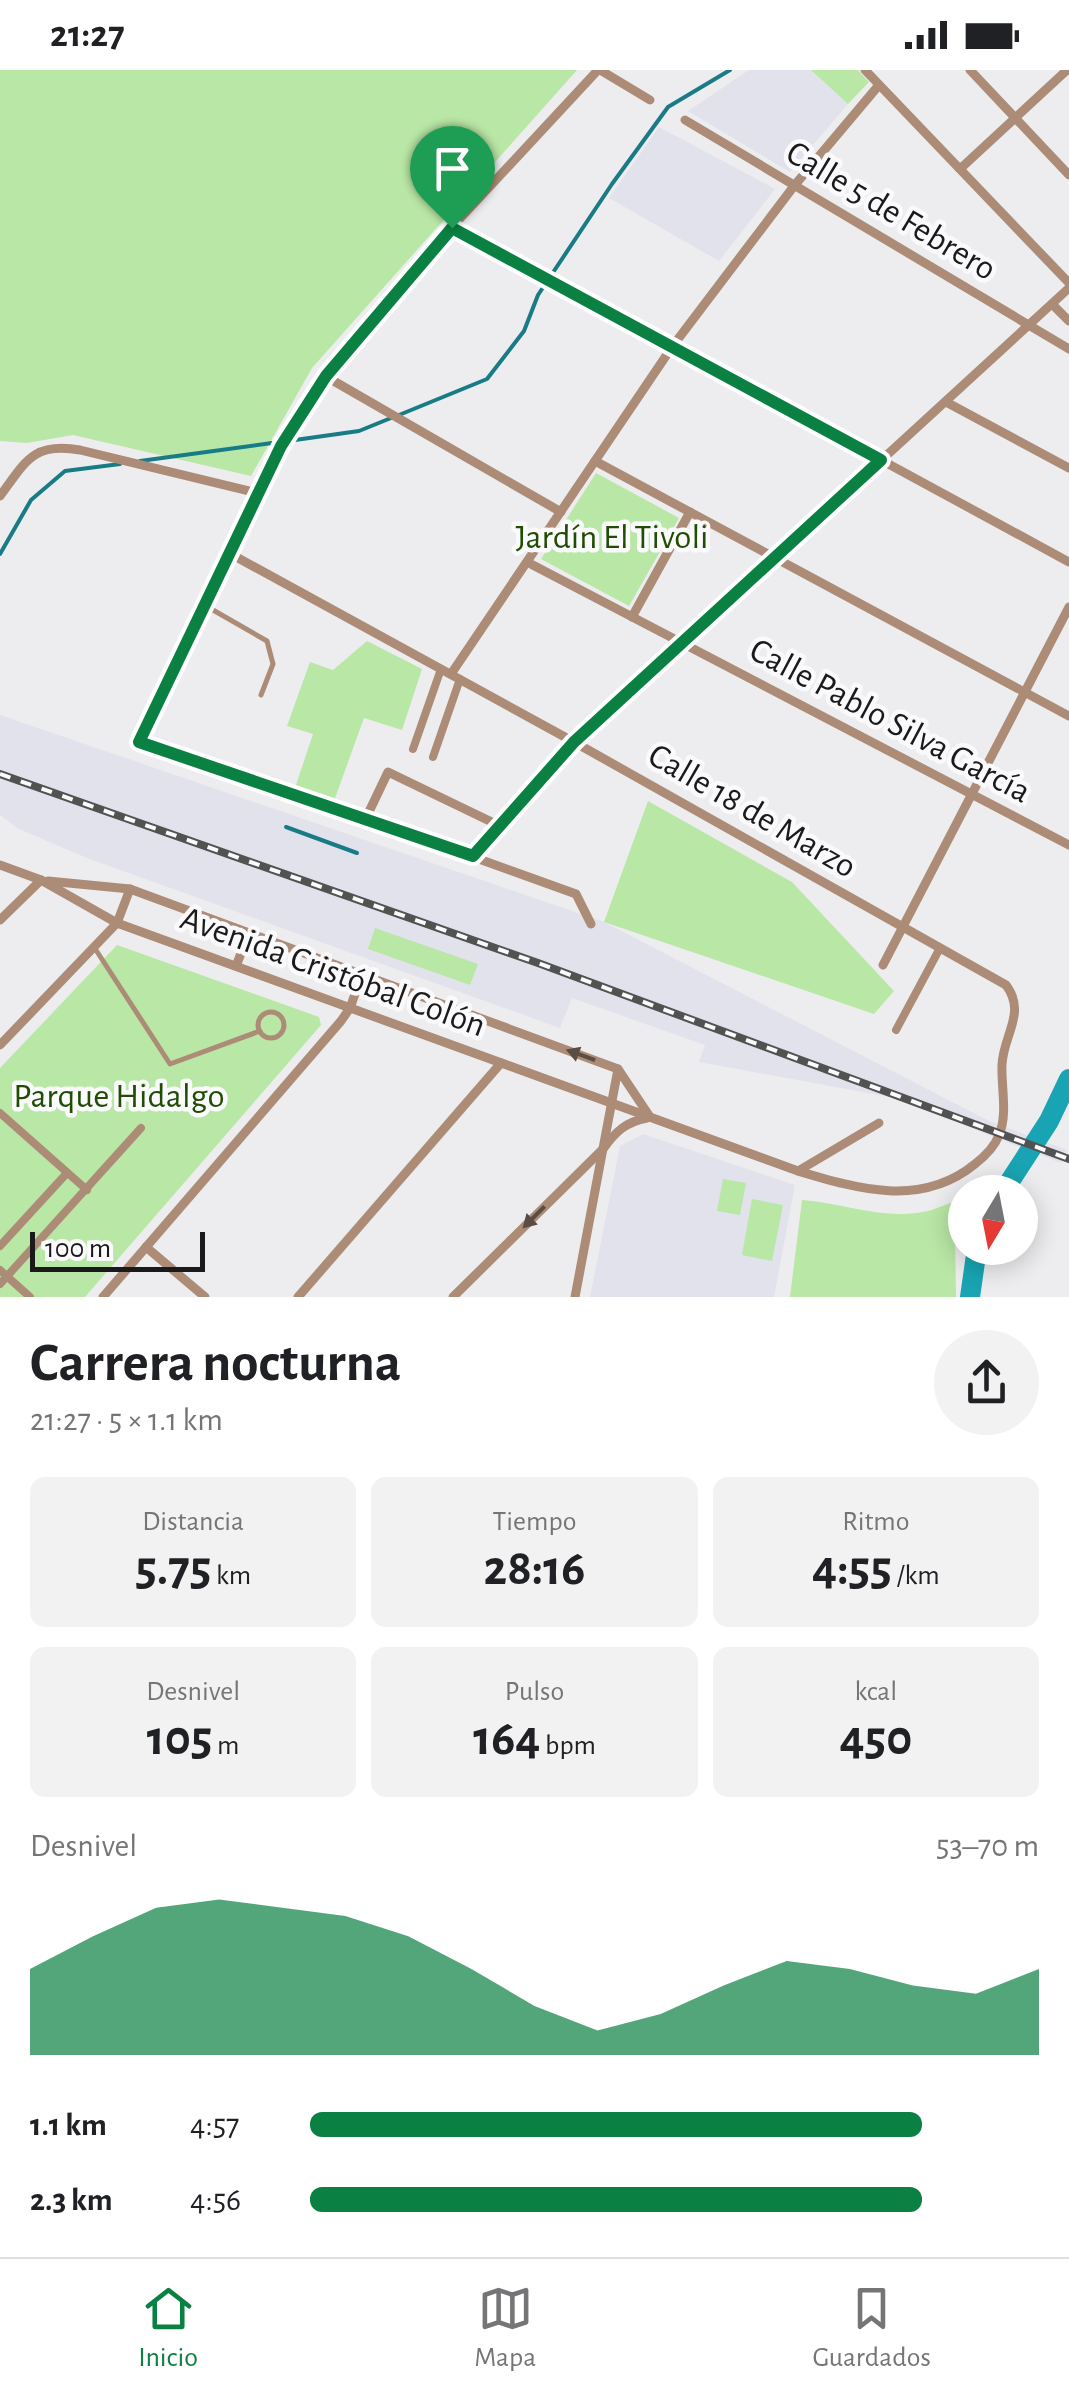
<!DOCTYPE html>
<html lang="es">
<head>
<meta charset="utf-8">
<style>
  :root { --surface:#fff; --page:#f2f2f2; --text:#202124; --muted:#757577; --line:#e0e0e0; --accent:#0b8043 }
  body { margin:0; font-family:"Alegreya Sans",sans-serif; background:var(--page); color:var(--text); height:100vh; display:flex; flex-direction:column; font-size:38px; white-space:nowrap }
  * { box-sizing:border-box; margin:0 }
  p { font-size:32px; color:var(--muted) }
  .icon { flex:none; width:55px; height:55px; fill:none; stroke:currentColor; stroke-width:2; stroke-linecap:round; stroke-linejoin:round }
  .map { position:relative; height:1227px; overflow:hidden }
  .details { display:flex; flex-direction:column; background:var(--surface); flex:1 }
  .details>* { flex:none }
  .needle { width:65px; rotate:190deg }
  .buttons { position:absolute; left:948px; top:1105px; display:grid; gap:20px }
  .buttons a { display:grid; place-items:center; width:90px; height:90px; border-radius:50%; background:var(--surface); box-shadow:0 5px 25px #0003; font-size:50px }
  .scale { position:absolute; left:30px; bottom:25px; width:175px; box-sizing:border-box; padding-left:10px; border:5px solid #1a1a1b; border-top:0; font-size:28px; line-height:35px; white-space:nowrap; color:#1a1a1b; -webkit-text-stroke:8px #fafafc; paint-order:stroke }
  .pin { position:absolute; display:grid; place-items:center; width:85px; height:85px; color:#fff; margin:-102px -42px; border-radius:50% 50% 50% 0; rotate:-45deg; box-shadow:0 0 10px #0007 }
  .pin .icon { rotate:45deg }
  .round { display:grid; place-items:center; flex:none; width:105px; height:105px; border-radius:52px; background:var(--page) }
  .summary { display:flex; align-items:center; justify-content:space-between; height:170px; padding:0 30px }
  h1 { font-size:55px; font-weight:700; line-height:75px }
  .stats { display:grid; grid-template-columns:repeat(3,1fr); gap:15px; height:170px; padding:10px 30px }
  .stats div { display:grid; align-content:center; border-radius:15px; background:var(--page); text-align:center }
  .stats b { font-size:50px; font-weight:700 }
  .stats small { font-size:28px; font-weight:400 }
  .stats p { font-size:28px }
  .chart { height:280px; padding:20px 30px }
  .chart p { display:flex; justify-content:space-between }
  .chart svg { width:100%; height:180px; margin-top:10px; fill:var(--accent); opacity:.7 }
  ul { padding:0 30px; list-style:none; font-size:32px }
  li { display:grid; grid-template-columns:160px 120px 1fr; align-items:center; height:75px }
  li i { height:25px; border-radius:12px; background:var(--accent) }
  .status { display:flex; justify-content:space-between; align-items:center; height:70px; padding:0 50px; background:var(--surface); direction:ltr }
  .status svg { height:28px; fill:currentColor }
  .dock { display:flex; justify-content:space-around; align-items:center; height:140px; border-top:2px solid var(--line); background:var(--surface); font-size:28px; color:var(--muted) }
  .dock a { display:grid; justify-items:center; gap:5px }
  .dock .current { color:var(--accent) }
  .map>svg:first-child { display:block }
  .built { fill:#e1e2eb }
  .green { fill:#b9e7a5 }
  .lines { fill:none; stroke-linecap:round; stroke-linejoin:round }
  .stream { stroke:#197b85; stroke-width:4 }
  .river { stroke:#19a4b3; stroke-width:20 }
  .service { stroke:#ac8c77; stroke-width:5 }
  .pedestrian { stroke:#ac8c77; stroke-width:8 }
  .minor { stroke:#ac8c77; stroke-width:9 }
  .rail-casing { stroke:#525253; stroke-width:8 }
  .rail { stroke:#fafafc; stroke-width:4; stroke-dasharray:11; stroke-linecap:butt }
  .oneway { fill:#5c4d44 }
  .route-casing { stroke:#fff; stroke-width:20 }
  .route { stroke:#0b8043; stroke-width:12 }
  .labels { text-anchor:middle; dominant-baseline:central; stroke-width:9; stroke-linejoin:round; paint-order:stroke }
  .street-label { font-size:35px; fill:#1a1a1b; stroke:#fafafc }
  .park-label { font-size:35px; fill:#204d02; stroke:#fafafc }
</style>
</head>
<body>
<div class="status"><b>21:27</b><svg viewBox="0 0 49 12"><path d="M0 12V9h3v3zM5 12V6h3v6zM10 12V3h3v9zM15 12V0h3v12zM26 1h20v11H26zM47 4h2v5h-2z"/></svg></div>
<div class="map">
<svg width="1069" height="1227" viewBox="0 0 1069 1227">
  <rect width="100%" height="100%" fill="#ededef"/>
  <g class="built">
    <path d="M749,0h62l37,34 -58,68 -102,-61z"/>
    <path d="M659,57l116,62 -56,72 -110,-63z"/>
    <path d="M0,645l604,207 383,198 80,30 -6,13 -166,-65 -196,-36 6,-17 -133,-47 -12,30 -473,-170 -68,-29 -19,-14z"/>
    <path d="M643,1064l152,51 -21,112h-184l30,-151z"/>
  </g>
  <g class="green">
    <path d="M0,0h577l-265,298 -61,108 -178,-41 -46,8 -27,-2z"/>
    <path d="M811,0h47l11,12 -21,22z"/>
    <path d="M596,403l83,45 -50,88 -88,-47z"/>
    <path d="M367,571l55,28 -20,61 -38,-12 -30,83 -39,-13 18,-54 -26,-8 23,-64 23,8z"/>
    <path d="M648,731l144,81 102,109 -20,23 -270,-92z"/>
    <path d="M375,858l103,36 -8,21 -102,-36z"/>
    <path d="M117,875l202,72 2,8 -236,272h-85v-229z"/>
    <path d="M723,1109l23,4 -6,32 -23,-4z"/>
    <path d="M965,1127v17l-10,15 1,68h-166l12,-97c42,3 84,21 126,11 12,-3 25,-10 37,-14z"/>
    <path d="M752,1129l31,6 -11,56 -30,-6z"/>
  </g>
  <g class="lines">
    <g class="stream">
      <path d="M399,345l88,-36 37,-48 14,-36 74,-111 56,-77 62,-37"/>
      <path d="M288,371l71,-10 32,-13"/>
      <path d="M140,391l139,-19"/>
      <path d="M0,484l31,-54 34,-29 55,-7"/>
      <path d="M286,757l71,26"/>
    </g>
    <g class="river">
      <path d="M1003,1122l46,-71 20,-42"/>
      <path d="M970,1227l7,-49"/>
    </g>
    <g class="service">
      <path d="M206,536l61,35 6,23 -12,31"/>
      <path d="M94,877l76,117 90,-33"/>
      <circle cx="271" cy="955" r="13"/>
    </g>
    <g class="pedestrian">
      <path d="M413,679l28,-80"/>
      <path d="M433,687l27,-78"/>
      <path d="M896,960l44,-82"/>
      <path d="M0,1043l87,77"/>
      <path d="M0,1176l67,-73"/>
      <path d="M0,1200l30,27"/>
      <path d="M0,1214l141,-156"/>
    </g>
    <g class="minor">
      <path d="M600,0l50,30"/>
      <path d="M865,0l204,213"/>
      <path d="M970,0l99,105"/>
      <path d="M685,50l384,229"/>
      <path d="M960,99l107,-99"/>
      <path d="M452,157l617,335"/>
      <path d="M1052,234l17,17"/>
      <path d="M325,306l236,136"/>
      <path d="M946,332l123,66"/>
      <path d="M595,391l474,255"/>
      <path d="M0,426c26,-35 33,-54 80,-46l178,43"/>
      <path d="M527,492l542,283"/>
      <path d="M632,547l58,-105"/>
      <path d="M451,604l221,-327 122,-161 85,-101"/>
      <path d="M366,748l22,-46 112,54"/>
      <path d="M473,786l101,-114 495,-454"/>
      <path d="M0,795l41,15 76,43 681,248c60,18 123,37 177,-7 9,-7 20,-18 24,-29 9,-21 2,-48 3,-70 1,-30 25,-52 4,-80l-432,-243 -345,-189"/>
      <path d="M48,811l82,8 488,180 32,48"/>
      <path d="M0,850l41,-40"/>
      <path d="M591,854l-15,-30 -277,-100 -160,-52 142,-296 44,-70 127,-149 146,-157"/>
      <path d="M883,895l186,-358"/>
      <path d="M236,896l13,-33"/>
      <path d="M0,975l117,-122 13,-34"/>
      <path d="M798,1101l81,-48"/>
      <path d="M146,1177l59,50"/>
      <path d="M103,1227l238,-276 9,-13 12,-34"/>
      <path d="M298,1227l203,-234"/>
      <path d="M453,1227l150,-148c13,-18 23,-27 44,-31"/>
      <path d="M575,1227l43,-228"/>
    </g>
    <defs>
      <path id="rail" d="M0,704l538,189 531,196"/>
    </defs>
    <use href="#rail" class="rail-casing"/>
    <use href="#rail" class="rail"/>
  </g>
  <defs><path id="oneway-solid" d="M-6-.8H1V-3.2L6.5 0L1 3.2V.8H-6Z" transform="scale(2.5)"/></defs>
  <g class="oneway">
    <use href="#oneway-solid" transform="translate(581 985) rotate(-160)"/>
    <use href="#oneway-solid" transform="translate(534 1147) rotate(135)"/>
  </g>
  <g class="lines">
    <defs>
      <path id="route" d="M452,158l429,232 -307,282 -101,114 -334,-114 142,-296 45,-70z"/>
    </defs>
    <use href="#route" class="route-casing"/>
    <use href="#route" class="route"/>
  </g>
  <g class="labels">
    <g class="street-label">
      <text transform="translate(891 141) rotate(31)">Calle 5 de Febrero</text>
      <text transform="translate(890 651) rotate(28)">Calle Pablo Silva García</text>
      <text transform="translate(752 741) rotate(30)">Calle 18 de Marzo</text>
      <text transform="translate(333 902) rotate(20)">Avenida Cristóbal Colón</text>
    </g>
    <g class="park-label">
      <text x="612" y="467">Jardín El Tivoli</text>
      <text x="119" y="1026">Parque Hidalgo</text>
    </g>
  </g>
</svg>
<div class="buttons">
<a><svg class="needle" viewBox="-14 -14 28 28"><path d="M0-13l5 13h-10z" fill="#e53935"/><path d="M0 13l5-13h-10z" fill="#757577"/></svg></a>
</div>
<div class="scale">100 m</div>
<div class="pin" style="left:452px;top:158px;background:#1e9e55"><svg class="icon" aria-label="arrive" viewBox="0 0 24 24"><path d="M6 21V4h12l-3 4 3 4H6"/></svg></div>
</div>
<section class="details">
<div class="summary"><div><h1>Carrera nocturna</h1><p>21:27 · 5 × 1.1 km</p></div><a class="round"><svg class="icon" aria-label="share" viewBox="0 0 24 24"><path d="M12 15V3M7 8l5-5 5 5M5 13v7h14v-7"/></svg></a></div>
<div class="stats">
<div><p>Distancia</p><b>5.75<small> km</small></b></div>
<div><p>Tiempo</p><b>28:16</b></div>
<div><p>Ritmo</p><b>4:55<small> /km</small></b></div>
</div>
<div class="stats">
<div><p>Desnivel</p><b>105<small> m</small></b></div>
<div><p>Pulso</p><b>164<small> bpm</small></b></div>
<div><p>kcal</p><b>450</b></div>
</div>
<div class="chart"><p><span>Desnivel</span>53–70 m</p>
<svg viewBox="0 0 160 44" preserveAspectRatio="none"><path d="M0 44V23L10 15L20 8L30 6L40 8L50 10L60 15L70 23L80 32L90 38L100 34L110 27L120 21L130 23L140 27L150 29L160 23V44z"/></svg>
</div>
<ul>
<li><b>1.1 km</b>4:57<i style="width:84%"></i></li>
<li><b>2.3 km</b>4:56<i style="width:84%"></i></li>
</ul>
</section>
<nav class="dock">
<a class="current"><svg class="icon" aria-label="home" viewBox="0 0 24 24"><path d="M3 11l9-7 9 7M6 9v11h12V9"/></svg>Inicio</a>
<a><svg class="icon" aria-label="map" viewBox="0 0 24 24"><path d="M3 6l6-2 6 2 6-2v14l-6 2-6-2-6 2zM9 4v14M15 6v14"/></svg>Mapa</a>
<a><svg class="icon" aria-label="saved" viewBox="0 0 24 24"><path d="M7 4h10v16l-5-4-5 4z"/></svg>Guardados</a>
</nav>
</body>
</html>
